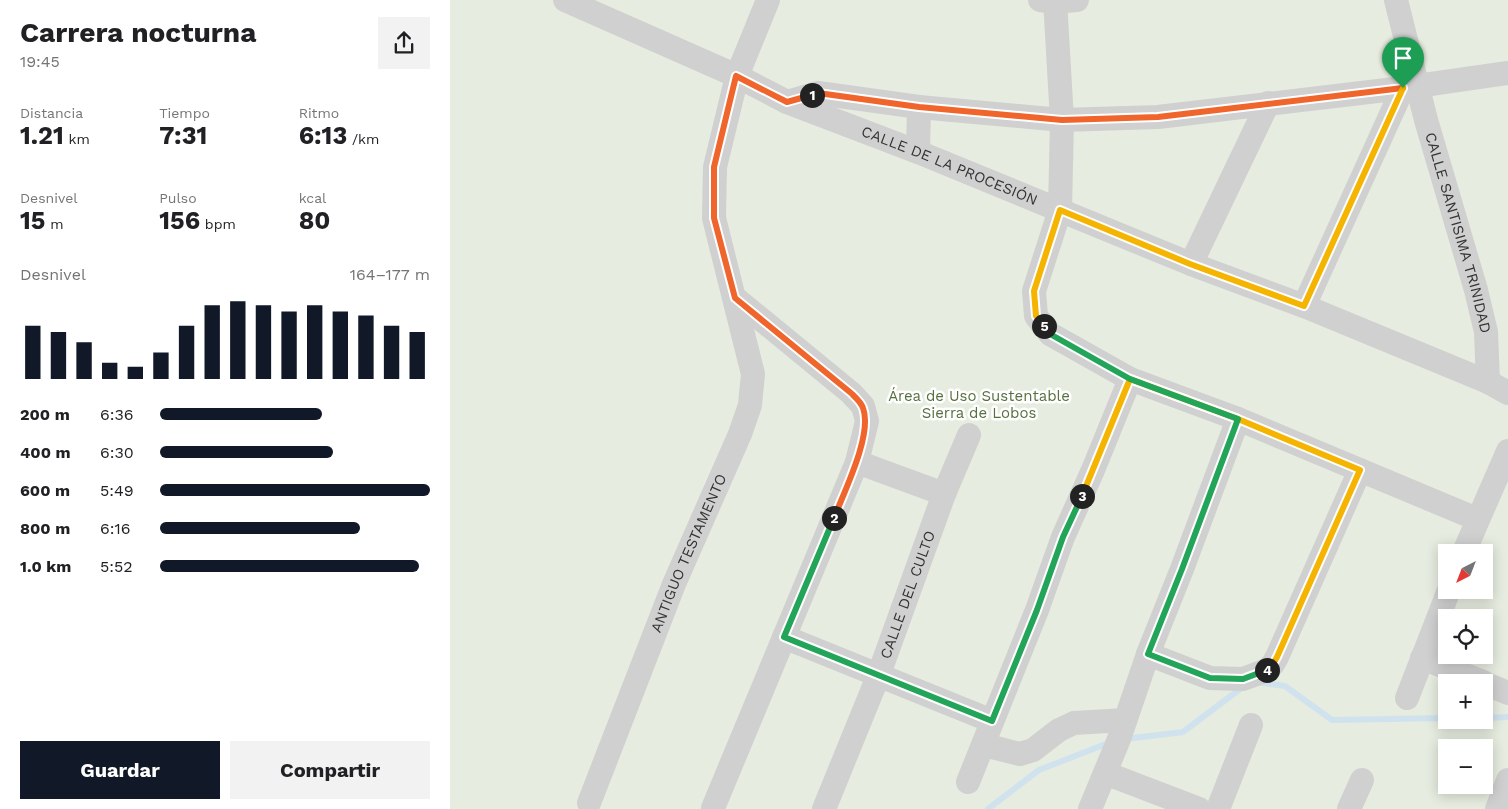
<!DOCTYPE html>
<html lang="es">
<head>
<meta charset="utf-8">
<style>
  :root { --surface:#fff; --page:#f2f2f2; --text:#202124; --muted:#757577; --accent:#111827 }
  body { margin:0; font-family:"Work Sans",sans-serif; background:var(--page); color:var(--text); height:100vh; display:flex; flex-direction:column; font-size:19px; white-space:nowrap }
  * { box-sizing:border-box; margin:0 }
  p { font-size:16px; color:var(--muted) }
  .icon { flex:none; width:28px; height:28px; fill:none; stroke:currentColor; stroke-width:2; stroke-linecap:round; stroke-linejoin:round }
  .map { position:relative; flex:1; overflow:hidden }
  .details { display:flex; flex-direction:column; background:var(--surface); width:450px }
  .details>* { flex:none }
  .needle { width:32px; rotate:222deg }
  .tools { position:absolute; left:988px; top:544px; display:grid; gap:10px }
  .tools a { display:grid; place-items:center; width:55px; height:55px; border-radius:0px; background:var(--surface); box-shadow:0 2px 12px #0003; font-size:25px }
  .pin { position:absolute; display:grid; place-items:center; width:42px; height:42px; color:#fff; margin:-51px -21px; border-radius:50% 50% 50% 0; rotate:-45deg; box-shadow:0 0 5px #0007 }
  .pin .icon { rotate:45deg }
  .km { position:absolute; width:25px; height:25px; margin:-12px; border-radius:50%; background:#222; color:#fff; font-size:14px; line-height:25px; text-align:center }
  .round { display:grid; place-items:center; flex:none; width:52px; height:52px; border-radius:0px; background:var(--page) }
  .headline { display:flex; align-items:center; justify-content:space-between; height:85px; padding:0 20px }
  h1 { font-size:28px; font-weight:700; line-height:38px }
  .figures { display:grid; grid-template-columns:repeat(3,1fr); gap:8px; height:85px; padding:5px 20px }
  .figures div { display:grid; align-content:center }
  .figures b { font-size:25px; font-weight:700 }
  .figures small { font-size:14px; font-weight:400 }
  .figures p { font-size:14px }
  .chart { height:140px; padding:10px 20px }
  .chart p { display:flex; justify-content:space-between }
  .chart svg { width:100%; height:90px; margin-top:5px; stroke:var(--accent); stroke-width:6 }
  .action { display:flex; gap:10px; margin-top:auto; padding:10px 20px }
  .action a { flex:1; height:58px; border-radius:0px; background:var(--accent); color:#fff; font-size:20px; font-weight:700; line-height:58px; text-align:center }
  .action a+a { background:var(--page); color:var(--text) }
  ul { padding:0 20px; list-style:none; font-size:16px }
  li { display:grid; grid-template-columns:80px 60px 1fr; align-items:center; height:38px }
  li i { height:12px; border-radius:6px; background:var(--accent) }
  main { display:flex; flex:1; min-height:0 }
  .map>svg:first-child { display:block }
  .green { fill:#e6ecdf; fill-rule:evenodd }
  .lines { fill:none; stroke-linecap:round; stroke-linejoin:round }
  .stream { stroke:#cfe2ee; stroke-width:6 }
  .minor { stroke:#d0d0d0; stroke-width:24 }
  .split-1-casing { stroke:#fff; stroke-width:10 }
  .split-2-casing { stroke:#fff; stroke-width:10 }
  .split-3-casing { stroke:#fff; stroke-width:10 }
  .split-4-casing { stroke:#fff; stroke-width:10 }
  .split-5-casing { stroke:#fff; stroke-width:10 }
  .split-6-casing { stroke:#fff; stroke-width:10 }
  .split-1 { stroke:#f0652b; stroke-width:6 }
  .split-2 { stroke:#f0652b; stroke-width:6 }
  .split-3 { stroke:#22a559; stroke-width:6 }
  .split-4 { stroke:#f5b400; stroke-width:6 }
  .split-5 { stroke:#22a559; stroke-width:6 }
  .split-6 { stroke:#f5b400; stroke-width:6 }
  .labels { text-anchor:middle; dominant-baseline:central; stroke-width:5; stroke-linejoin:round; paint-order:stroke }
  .street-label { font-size:15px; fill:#333; stroke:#fff }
  .park-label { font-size:15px; fill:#56703f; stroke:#fff }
</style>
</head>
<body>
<main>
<section class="details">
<div class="headline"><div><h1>Carrera nocturna</h1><p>19:45</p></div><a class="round"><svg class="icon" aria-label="share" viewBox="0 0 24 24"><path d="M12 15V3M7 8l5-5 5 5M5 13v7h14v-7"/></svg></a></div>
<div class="figures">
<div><p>Distancia</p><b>1.21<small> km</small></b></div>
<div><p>Tiempo</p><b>7:31</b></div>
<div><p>Ritmo</p><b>6:13<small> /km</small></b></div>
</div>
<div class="figures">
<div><p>Desnivel</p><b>15<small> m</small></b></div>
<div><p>Pulso</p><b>156<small> bpm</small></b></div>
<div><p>kcal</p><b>80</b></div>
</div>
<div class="chart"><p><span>Desnivel</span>164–177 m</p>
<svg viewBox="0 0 160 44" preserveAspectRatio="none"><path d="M5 44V18M15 44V21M25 44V26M35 44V36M45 44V38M55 44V31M65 44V18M75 44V8M85 44V6M95 44V8M105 44V11M115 44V8M125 44V11M135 44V13M145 44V18M155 44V21"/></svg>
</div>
<ul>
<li><b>200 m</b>6:36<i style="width:60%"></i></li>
<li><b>400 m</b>6:30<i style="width:64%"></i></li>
<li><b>600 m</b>5:49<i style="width:100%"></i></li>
<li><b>800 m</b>6:16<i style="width:74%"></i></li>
<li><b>1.0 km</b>5:52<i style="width:96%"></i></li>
</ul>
<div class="action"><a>Guardar</a><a>Compartir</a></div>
</section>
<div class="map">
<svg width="1058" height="809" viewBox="0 0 1058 809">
  <rect width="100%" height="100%" fill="#fff"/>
  <path class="green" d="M0,0h1058v809h-1058zM996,552h38v38h-38zM996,618h38v37h-38zM996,682h38v38h-38zM996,748h38v37h-38z"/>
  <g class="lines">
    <g class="stream">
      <path d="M807,682l28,4 47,34 114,-2"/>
      <path d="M1034,718l24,-1"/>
      <path d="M675,739l58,-7 61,-46"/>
      <path d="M538,809l51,-39 72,-28"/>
    </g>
    <g class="minor">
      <path id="s1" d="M115,0l172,76 50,26 131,50 273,112 113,42 184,76 20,11"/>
      <path d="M590,0l15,2 22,-2"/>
      <path d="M605,0l7,120 -2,90 -26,81 2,25 14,18 80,45 108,40 239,100"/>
      <path id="s2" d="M946,0l30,120 50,170 10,42 2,50"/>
      <path d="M337,102l31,-9 101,14 143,13 96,-3 245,-29 105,-15"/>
      <path d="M468,152l1,-45"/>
      <path d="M741,264l77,-161"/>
      <path d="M854,306l99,-218"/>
      <path d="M407,462l87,32"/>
      <path d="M1014,552l44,-101"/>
      <path d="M334,637l208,84"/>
      <path d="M698,654l62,24 33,1 24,-9 6,-6 4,-7 83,-187"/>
      <path d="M972,658l61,24"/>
      <path d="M1034,683l24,10"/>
      <path d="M957,698l42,-108"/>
      <path d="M534,745l36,9 13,-4 26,-20 15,-7 51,-3"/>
      <path d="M655,773l94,36"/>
      <path d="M518,782l69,-172 26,-73 30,-67 37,-91"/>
      <path id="s3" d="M139,803l85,-219 66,-150 10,-29 3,-31 -39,-156 1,-51 22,-91 31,-76"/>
      <path d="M263,808l144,-346 10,-41 -4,-15 -12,-13 -116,-95"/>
      <path id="s4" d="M374,809l55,-135 65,-180 25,-59"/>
      <path d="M640,809l29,-70 29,-85 34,-85 56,-150"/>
      <path d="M768,809l33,-84"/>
      <path d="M899,809l13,-29"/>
      <path d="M1047,809l11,-29"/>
    </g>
  </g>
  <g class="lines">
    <defs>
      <path id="split-1" d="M362,95l6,-2 101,14 143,13 96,-3 245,-29"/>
      <path id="split-2" d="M362,95l-25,7 -51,-26 -22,91v51l21,80 116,95c4,4 10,9 12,15 10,26 -19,84 -29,110"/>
      <path id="split-3" d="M384,518l-50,119 208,84 45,-111 26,-73 19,-41"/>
      <path id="split-4" d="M632,496l48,-117 108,40 122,51 -83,187 -4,7 -6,6"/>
      <path id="split-5" d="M594,326l6,8 80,45 108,40 -56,150 -34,85 62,24 33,1 24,-9"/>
      <path id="split-6" d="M594,326l-8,-10 -2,-25 26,-81 130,54 114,42 99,-218"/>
    </defs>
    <use href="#split-1" class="split-1-casing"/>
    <use href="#split-2" class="split-2-casing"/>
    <use href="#split-3" class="split-3-casing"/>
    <use href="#split-4" class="split-4-casing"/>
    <use href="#split-5" class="split-5-casing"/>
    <use href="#split-6" class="split-6-casing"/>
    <use href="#split-1" class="split-1"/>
    <use href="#split-2" class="split-2"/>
    <use href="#split-3" class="split-3"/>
    <use href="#split-4" class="split-4"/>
    <use href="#split-5" class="split-5"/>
    <use href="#split-6" class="split-6"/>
  </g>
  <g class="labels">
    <g class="street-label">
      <text stroke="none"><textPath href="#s1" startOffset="419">CALLE DE LA PROCESIÓN</textPath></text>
      <text stroke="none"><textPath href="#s2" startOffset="241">CALLE SANTISIMA TRINIDAD</textPath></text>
      <text stroke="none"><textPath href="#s3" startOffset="269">ANTIGUO TESTAMENTO</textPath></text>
      <text stroke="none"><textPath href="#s4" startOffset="230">CALLE DEL CULTO</textPath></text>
    </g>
    <g class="park-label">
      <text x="529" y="396">Área de Uso Sustentable<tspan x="529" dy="17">Sierra de Lobos</tspan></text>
    </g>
  </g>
</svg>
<div class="tools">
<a><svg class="needle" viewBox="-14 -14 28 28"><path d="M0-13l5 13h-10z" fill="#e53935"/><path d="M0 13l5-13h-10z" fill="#757577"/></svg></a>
<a><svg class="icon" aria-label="locate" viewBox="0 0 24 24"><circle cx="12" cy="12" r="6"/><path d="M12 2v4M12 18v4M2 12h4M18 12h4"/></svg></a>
<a>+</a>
<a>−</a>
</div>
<div class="pin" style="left:953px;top:88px;background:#1e9e55"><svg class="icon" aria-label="arrive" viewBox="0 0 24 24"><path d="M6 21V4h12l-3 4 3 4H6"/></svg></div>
<b class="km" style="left:362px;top:95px">1</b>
<b class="km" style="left:384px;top:518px">2</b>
<b class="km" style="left:632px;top:496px">3</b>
<b class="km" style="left:817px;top:670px">4</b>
<b class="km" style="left:594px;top:326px">5</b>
</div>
</main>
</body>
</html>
